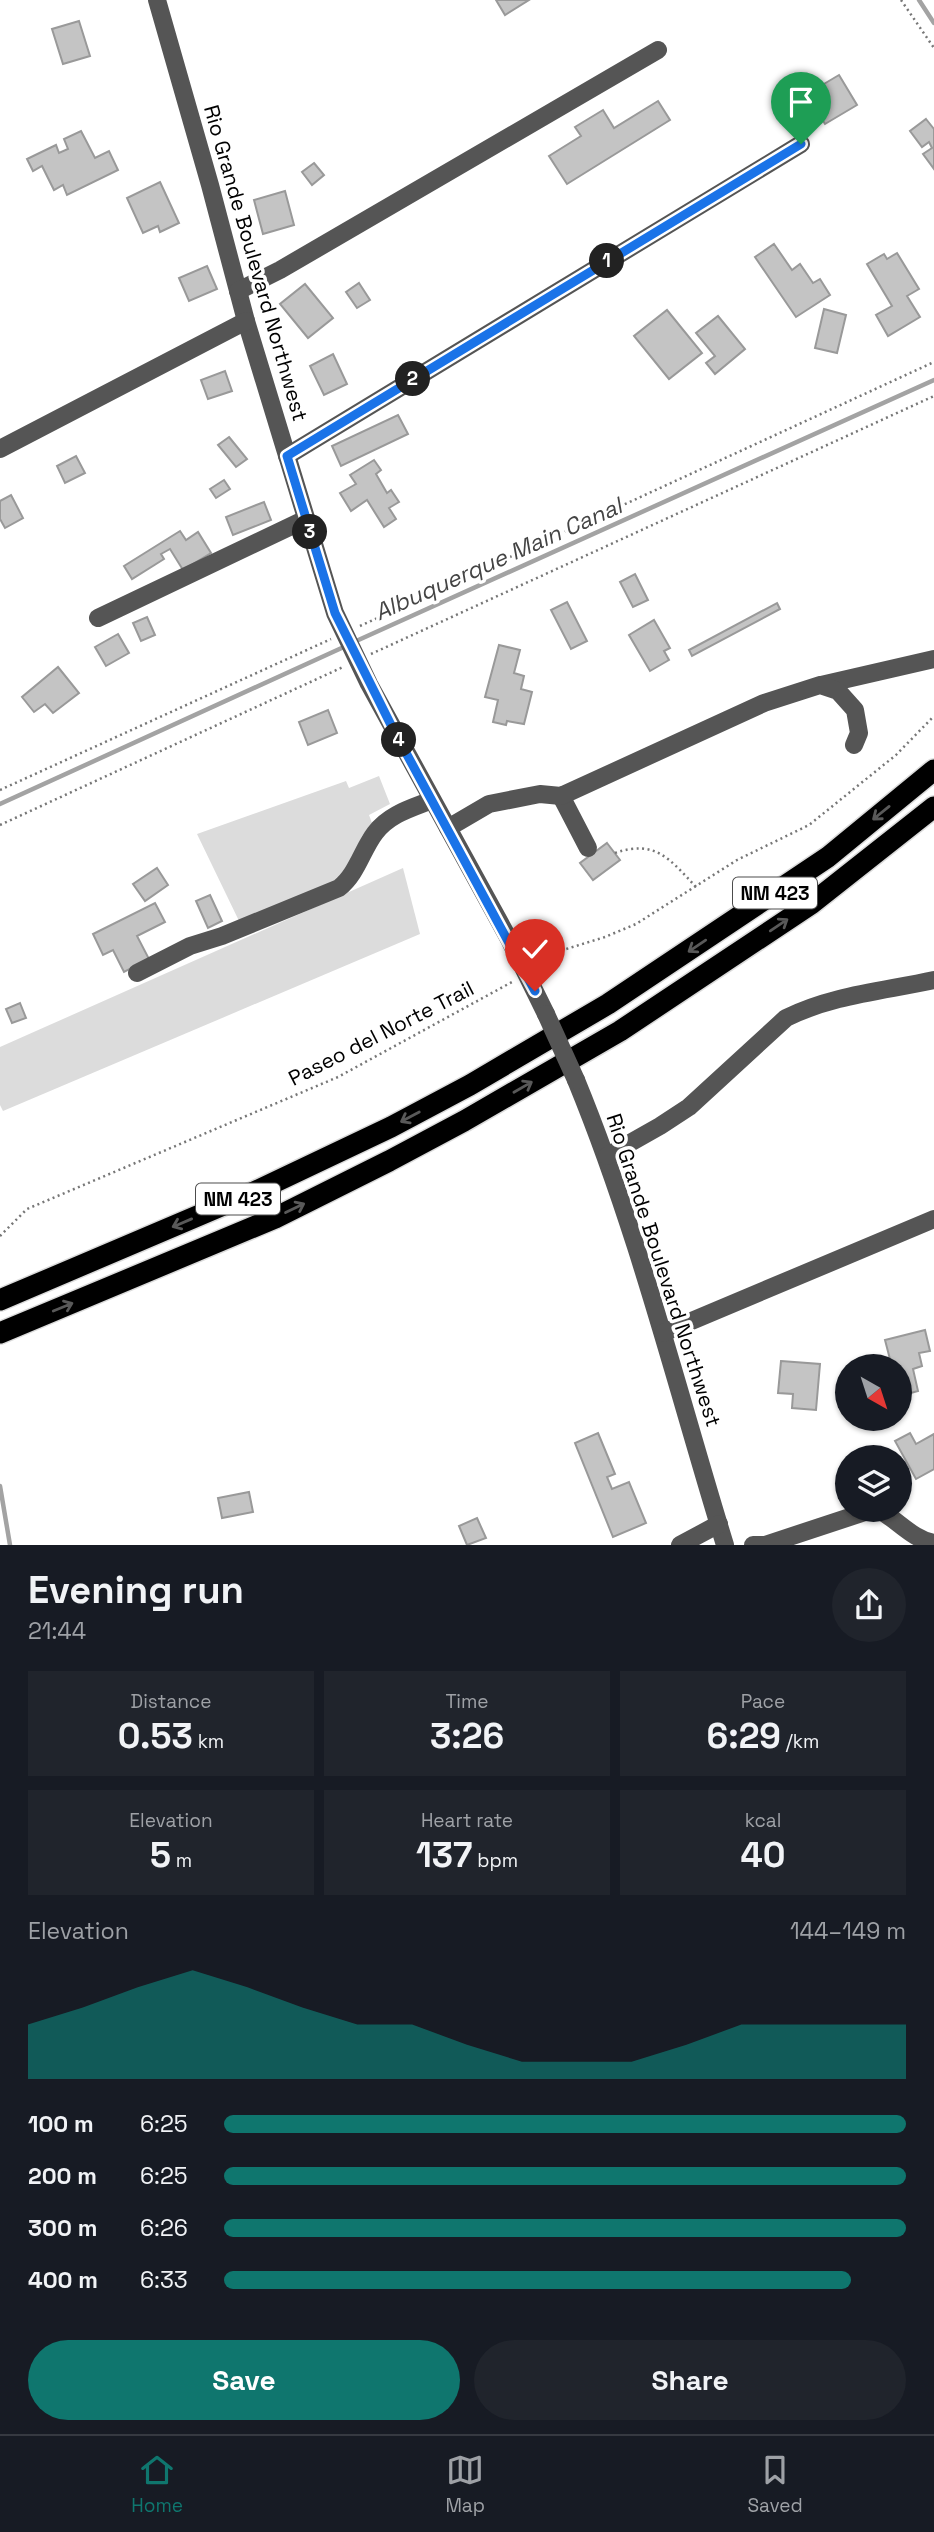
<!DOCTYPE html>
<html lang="en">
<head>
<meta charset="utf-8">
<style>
  :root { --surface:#171b24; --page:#20242c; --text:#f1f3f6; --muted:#9ea1a6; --line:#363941; --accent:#0f766e }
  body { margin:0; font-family:"Space Grotesk",sans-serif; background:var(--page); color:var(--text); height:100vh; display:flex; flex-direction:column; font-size:26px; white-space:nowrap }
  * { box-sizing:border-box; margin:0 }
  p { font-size:23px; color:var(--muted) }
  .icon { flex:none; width:38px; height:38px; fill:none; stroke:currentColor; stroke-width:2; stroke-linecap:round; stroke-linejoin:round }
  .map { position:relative; height:1545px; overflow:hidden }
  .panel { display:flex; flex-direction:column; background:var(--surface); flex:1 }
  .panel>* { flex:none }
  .needle { width:46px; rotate:141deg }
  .controls { position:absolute; left:835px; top:1354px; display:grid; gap:14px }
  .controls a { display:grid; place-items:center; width:77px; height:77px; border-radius:50%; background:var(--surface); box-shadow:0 2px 5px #0004; font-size:35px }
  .pin { position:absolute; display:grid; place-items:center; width:60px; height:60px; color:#fff; margin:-72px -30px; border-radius:50% 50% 50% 0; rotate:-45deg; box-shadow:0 0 7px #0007 }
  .pin .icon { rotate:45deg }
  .km { position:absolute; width:35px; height:35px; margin:-18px; border-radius:50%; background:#222; color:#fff; font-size:19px; line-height:35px; text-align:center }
  .round { display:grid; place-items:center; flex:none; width:74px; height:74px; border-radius:37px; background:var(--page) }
  .head { display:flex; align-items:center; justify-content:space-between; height:119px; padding:0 28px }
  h1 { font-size:38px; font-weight:700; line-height:52px }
  .figures { display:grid; grid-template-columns:repeat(3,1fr); gap:10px; height:119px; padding:7px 28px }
  .figures div { display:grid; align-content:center; border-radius:0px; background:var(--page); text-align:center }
  .figures b { font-size:35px; font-weight:700 }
  .figures small { font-size:19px; font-weight:400 }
  .figures p { font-size:19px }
  .chart { height:196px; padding:14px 28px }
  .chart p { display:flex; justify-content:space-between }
  .chart svg { width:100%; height:126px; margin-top:7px; fill:var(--accent); opacity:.7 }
  .action { display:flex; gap:14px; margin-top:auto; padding:14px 28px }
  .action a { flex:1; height:80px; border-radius:42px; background:var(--accent); color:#fff; font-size:28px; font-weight:700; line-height:80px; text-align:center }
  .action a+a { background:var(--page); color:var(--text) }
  ul { padding:0 28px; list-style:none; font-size:23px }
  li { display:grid; grid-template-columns:112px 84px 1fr; align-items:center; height:52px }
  li i { height:18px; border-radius:9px; background:var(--accent) }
  .tabs { display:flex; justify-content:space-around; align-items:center; height:98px; border-top:2px solid var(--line); background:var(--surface); font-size:19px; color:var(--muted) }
  .tabs a { display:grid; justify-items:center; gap:4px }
  .tabs .on { color:var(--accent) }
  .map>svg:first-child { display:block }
  .green { fill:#dcdcdc }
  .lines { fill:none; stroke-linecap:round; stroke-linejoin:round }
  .stream { stroke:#a3a3a3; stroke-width:4.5 }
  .building { fill:#c4c4c4; stroke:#999; stroke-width:2 }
  .highway-casing { stroke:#dbdbdb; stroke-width:24 }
  .path { stroke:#777; stroke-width:2.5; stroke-dasharray:2 3.5; stroke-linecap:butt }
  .minor { stroke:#555; stroke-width:18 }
  .highway { stroke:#000; stroke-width:21 }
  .minor-bridge { stroke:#555; stroke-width:18 }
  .oneway { stroke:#595959 }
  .route-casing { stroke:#fff; stroke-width:14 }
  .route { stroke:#1a73e8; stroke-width:9 }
  .labels { text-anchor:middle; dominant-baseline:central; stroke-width:7; stroke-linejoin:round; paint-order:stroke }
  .shield { fill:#fff; stroke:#4c4c4c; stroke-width:2 }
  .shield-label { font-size:19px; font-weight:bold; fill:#000 }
  .street-label { font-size:21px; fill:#000; stroke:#fff }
  .water-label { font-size:23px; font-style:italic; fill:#444; stroke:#fff }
</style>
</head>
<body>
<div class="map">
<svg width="934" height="1545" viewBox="0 0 934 1545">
  <rect width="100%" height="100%" fill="#fff"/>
  <g class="green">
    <path d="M379,776l11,28 -21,11 3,8 -10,13 -14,30 -13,16 -95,41 -43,-89 149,-53 3,7z"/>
    <path d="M403,868l17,66 -417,177 -3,-6v-58z"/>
  </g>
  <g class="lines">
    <g class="stream">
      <path d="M919,0l15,23"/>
      <path d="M354,642l580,-262"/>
      <path d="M0,804l346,-158"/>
      <path d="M0,1486l10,59"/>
    </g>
  </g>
  <g class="building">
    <path d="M496,0h33l-24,15z"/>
    <path d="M79,21l11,35 -27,8 -11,-35z"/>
    <path d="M839,75l18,30 -32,19 -18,-30z"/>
    <path d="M658,101l12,19 -103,64 -18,-28 32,-20 -6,-9 28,-17 11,18z"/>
    <path d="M926,119l8,10v40l-11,-15 9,-6 -3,-6 -7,5 -12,-16z"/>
    <path d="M81,131l14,27 14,-7 9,19 -51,25 -4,-10 -9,5 -12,-24 -9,5 -6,-12 29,-14 3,8 9,-4 -4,-10z"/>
    <path d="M314,163l10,12 -12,10 -10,-13z"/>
    <path d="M160,182l19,41 -19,9 -2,-6 -15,7 -16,-35z"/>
    <path d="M285,191l9,34 -31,9 -9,-34z"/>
    <path d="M774,244l18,26 8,-6 13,19 7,-4 10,16 -34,22 -41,-60z"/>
    <path d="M897,253l22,36 -12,7 13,21 -32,19 -12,-21 16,-9 -25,-42 17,-10 3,5z"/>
    <path d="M207,266l10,23 -28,12 -10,-23z"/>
    <path d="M359,283l11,17 -13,8 -11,-16z"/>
    <path d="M305,284l28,34 -25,20 -28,-34z"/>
    <path d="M824,309l22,6 -9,38 -22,-5z"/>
    <path d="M667,310l35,43 -33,26 -35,-43z"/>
    <path d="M718,316l27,33 -30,25 -9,-11 9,-7 -19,-23z"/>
    <path d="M333,354l14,30 -23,11 -14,-29z"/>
    <path d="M225,371l7,20 -24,8 -7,-19z"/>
    <path d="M398,415l10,19 -67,32 -9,-20z"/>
    <path d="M229,437l18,22 -11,8 -18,-22z"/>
    <path d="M76,456l9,17 -20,10 -8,-17z"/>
    <path d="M374,460l7,10 -5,4 11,19 4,-3 8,12 -10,6 7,11 -12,8 -17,-27 -16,11 -11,-18 16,-9 -6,-9z"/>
    <path d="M224,480l6,9 -14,9 -6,-9z"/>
    <path d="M11,495l12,23 -18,10 -5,-9v-18z"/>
    <path d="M264,502l7,18 -38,15 -7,-18z"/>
    <path d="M180,531l6,9 12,-8 13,21 -28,17 -13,-21 -9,5 3,5 -32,20 -8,-13z"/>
    <path d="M635,574l13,26 -15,7 -13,-25z"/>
    <path d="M567,602l20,39 -16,8 -20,-39z"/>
    <path d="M777,603l3,6 -88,47 -3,-6z"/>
    <path d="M147,617l8,18 -14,6 -8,-18z"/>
    <path d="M654,620l16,28 -6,3 5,9 -19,11 -21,-36z"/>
    <path d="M118,634l11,19 -23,13 -11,-19z"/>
    <path d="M499,645l21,5 -6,23 10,3 -3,13 11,3 -8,32 -17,-3 -1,4 -13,-3 5,-22 -13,-3z"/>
    <path d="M58,667l21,26 -26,20 -8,-9 -11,8 -12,-15z"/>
    <path d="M328,710l9,23 -29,12 -9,-23z"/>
    <path d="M607,843l13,17 -27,20 -13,-17z"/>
    <path d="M157,868l11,17 -23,16 -12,-17z"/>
    <path d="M210,895l12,26 -14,7 -12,-27z"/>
    <path d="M155,903l10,19 -28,14 12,23 -25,13 -11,-22 -10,5 -10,-21z"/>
    <path d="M20,1003l6,15 -14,5 -6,-14z"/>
    <path d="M925,1330l5,21 -11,2 3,13 -9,3 5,22 -18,5v-29h-8l-7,-27z"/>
    <path d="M781,1361l39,3 -4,46 -24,-2 1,-14 -15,-1z"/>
    <path d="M598,1433l17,41 -8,3 5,12 17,-7 17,41 -33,14 -38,-94z"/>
    <path d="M910,1433l6,11 18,-10v35l-18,10 -21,-38z"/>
    <path d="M249,1492l4,20 -31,6 -4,-20z"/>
    <path d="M477,1518l9,20 -19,7 -8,-19z"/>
  </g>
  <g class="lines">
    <defs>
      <g id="highway">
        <path d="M0,1300l254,-108 137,-65 79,-42 138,-81 220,-147 106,-87"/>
        <path d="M0,1333l275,-115 114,-57 75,-40 156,-90 191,-127 123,-97"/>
      </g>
    </defs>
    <use href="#highway" class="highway-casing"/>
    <g class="path">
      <path d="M901,0l33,48"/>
      <path d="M360,626l574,-264"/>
      <path d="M371,654l563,-258"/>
      <path d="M0,790l331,-151"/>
      <path d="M0,825l343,-158"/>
      <path d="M615,853c40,-14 55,6 81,34"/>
      <path d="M537,964l26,-14 42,-13 31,-13 101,-64 72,-35 87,-70 38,-39"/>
      <path d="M0,1236l27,-27 311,-132 174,-95"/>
    </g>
    <g class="minor">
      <path d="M157,0l53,185 36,136 89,292 34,71 141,257 36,73"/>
      <path d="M238,291l42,-21 378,-220"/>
      <path d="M0,449l246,-128"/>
      <path d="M287,456l514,-312"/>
      <path d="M98,618l208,-99"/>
      <path d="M821,685l113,-26"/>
      <path d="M561,796l27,52"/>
      <path d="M448,828l41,-24 51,-10 21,2 203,-93 56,-18 18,6 17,19 4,23 -5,12"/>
      <path d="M137,973l53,-27 32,-10 117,-48c18,-14 23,-38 36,-55 14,-19 37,-25 57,-33"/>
      <path d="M576,1080c62,151 101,309 149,465"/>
      <path d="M607,1156l53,-30 29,-19 97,-89c46,-23 98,-27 148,-38"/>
      <path d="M663,1333l271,-114"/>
      <path d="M879,1510c20,11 33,29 55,33"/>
      <path d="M680,1545l39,-21"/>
      <path d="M753,1545h12l106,-35"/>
    </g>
    <use href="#highway" class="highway"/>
    <path class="minor-bridge" d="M546,1014l30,66"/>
  </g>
  <defs><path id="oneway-shaft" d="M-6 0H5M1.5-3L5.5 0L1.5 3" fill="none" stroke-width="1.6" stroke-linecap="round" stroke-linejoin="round" transform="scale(1.75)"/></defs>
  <g class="oneway">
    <use href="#oneway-shaft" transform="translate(881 813) rotate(141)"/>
    <use href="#oneway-shaft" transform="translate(779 925) rotate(-34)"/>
    <use href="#oneway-shaft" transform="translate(697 946) rotate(146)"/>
    <use href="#oneway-shaft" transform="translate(523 1087) rotate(-30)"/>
    <use href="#oneway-shaft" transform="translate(410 1117) rotate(152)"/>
    <use href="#oneway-shaft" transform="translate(295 1208) rotate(-26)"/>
    <use href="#oneway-shaft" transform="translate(182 1223) rotate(157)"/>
    <use href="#oneway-shaft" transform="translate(63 1307) rotate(-22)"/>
  </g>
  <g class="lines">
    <defs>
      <path id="route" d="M535,991l-143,-264 -57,-114 -48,-157 514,-312"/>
    </defs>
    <use href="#route" class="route-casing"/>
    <use href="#route" class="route"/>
  </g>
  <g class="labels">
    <g class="shield">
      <rect x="733" y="877.5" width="84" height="31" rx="5"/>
      <rect x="196" y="1183.5" width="84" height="31" rx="5"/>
    </g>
    <g class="shield-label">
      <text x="775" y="893">NM 423</text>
      <text x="238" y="1199">NM 423</text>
    </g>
    <g class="street-label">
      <text transform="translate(256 263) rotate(74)">Rio Grande Boulevard Northwest</text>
      <text transform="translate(381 1033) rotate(-27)">Paseo del Norte Trail</text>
      <text transform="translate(664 1270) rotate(72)">Rio Grande Boulevard Northwest</text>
    </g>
    <g class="water-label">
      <text transform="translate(498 559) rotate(-24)">Albuquerque Main Canal</text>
    </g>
  </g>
</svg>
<div class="controls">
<a><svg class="needle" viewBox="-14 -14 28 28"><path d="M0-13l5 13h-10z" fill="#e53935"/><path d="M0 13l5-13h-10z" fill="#9ea1a6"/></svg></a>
<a><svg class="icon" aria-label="layers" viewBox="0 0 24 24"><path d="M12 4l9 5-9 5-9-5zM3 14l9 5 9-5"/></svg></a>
</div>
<div class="pin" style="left:801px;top:144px;background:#1e9e55"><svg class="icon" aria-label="arrive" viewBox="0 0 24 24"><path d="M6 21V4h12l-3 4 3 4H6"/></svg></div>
<div class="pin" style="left:535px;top:991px;background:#d93025"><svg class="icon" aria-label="check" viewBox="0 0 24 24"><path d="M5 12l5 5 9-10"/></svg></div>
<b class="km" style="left:607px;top:261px">1</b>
<b class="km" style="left:413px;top:379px">2</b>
<b class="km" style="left:310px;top:532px">3</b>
<b class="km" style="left:399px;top:740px">4</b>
</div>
<section class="panel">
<div class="head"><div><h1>Evening run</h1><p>21:44</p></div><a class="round"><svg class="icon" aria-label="share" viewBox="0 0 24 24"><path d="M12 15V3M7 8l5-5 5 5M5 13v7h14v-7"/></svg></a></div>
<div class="figures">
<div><p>Distance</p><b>0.53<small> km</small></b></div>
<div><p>Time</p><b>3:26</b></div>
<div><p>Pace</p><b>6:29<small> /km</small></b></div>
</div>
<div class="figures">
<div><p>Elevation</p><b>5<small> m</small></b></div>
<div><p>Heart rate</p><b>137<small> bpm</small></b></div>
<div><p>kcal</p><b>40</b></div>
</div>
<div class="chart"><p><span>Elevation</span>144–149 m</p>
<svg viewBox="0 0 160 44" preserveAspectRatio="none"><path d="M0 44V25L10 19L20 12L30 6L40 12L50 19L60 25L70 25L80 32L90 38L100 38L110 38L120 32L130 25L140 25L150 25L160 25V44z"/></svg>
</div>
<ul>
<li><b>100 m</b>6:25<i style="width:100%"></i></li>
<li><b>200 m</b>6:25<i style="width:100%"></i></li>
<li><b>300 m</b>6:26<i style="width:100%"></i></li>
<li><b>400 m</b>6:33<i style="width:92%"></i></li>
</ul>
<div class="action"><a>Save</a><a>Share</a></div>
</section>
<nav class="tabs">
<a class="on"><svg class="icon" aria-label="home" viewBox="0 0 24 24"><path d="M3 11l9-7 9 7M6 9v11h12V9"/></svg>Home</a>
<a><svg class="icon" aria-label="map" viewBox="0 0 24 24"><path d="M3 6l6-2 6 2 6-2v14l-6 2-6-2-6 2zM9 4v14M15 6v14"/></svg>Map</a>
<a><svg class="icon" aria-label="saved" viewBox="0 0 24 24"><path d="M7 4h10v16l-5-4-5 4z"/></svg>Saved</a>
</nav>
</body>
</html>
